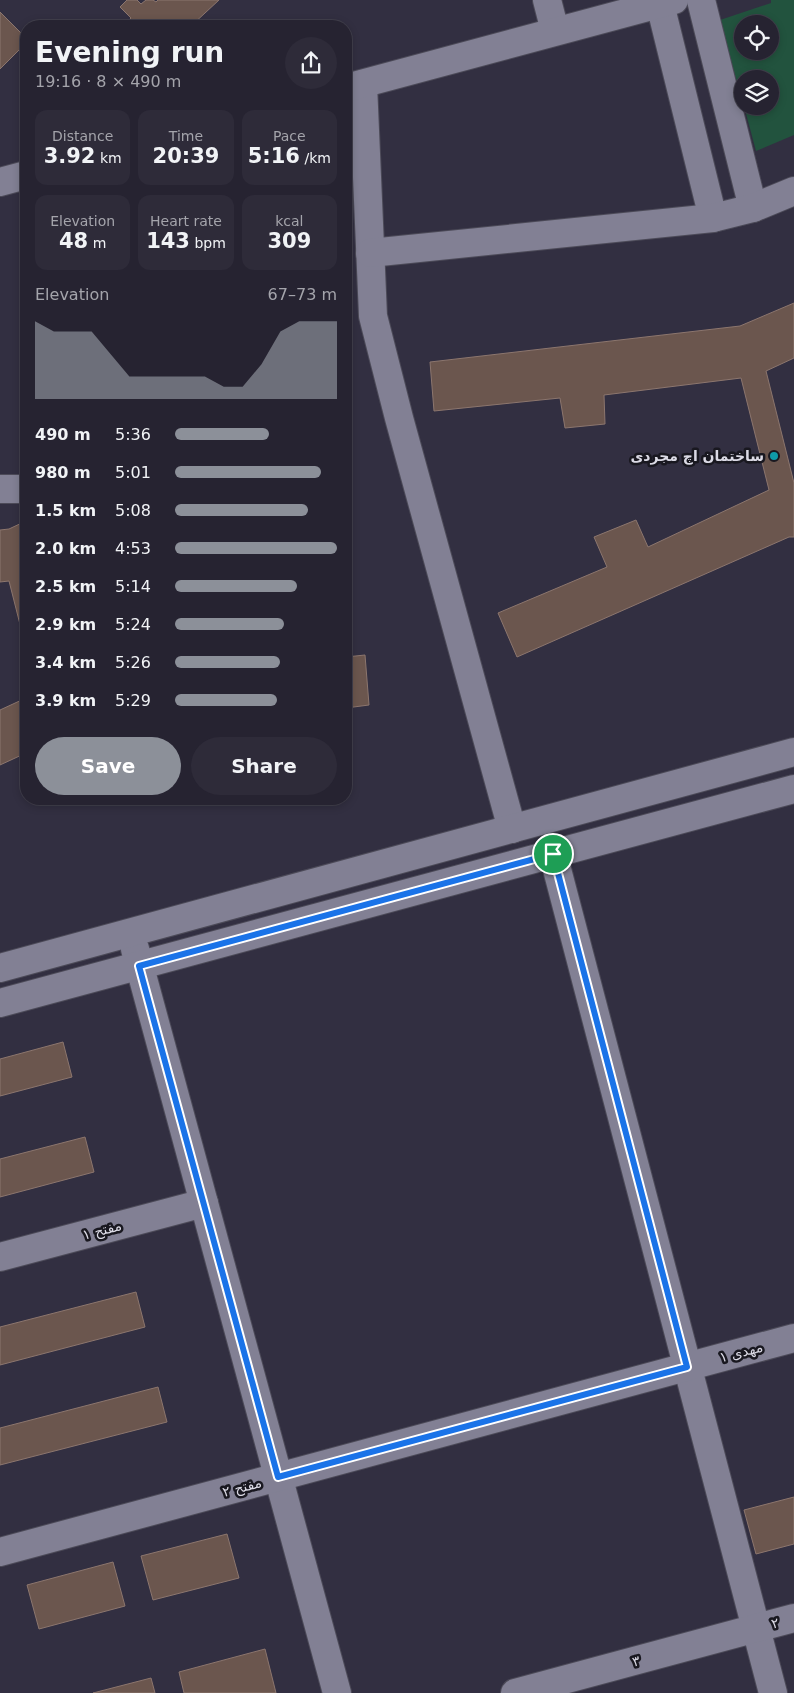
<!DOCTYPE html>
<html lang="en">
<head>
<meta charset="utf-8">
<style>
  :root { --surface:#262331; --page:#2e2b39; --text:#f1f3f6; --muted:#a4a4ab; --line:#42404d; --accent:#8c9099 }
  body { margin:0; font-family:"DejaVu Sans",Cairo,sans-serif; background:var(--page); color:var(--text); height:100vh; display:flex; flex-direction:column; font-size:19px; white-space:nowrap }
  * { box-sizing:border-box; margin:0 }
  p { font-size:16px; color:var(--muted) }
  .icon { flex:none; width:28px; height:28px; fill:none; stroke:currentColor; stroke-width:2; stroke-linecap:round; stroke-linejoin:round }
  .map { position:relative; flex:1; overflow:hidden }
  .side { position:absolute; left:20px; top:20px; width:332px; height:785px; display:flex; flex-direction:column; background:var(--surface); border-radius:20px; box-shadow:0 2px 8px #0003,0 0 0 1px var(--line) }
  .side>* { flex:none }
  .controls { position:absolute; left:734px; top:15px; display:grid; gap:10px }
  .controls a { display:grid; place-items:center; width:45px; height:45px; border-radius:50%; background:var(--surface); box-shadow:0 2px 8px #0003,0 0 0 1px var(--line); font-size:25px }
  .pin { position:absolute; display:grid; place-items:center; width:42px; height:42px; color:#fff; margin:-21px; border:2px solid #fff; border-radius:50%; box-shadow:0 1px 5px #0007 }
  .round { display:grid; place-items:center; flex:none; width:52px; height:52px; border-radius:26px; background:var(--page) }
  .headline { display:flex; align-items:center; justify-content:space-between; height:85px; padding:0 15px }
  h1 { font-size:28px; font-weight:800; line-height:38px }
  .figures { display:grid; grid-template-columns:repeat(3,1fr); gap:8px; height:85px; padding:5px 15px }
  .figures div { display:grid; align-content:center; border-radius:12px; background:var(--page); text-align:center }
  .figures b { font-size:21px; font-weight:800 }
  .figures small { font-size:14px; font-weight:400 }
  .figures p { font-size:14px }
  .chart { height:140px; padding:10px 15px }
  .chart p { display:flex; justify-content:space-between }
  .chart svg { width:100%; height:90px; margin-top:5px; fill:var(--accent); opacity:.7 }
  .action { display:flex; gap:10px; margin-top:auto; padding:10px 15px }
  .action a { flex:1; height:58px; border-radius:30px; background:var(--accent); color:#fff; font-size:20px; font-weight:800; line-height:58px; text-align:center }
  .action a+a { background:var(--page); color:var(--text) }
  ul { padding:0 15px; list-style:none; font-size:16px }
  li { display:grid; grid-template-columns:80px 60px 1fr; align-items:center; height:38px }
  li i { height:12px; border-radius:6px; background:var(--accent) }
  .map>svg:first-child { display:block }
  .green { fill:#22533e; fill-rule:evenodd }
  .building { fill:#6b564e; stroke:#8c766e }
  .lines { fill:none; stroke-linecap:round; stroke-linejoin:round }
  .minor-casing { stroke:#4c4a58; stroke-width:30 }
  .minor { stroke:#828094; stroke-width:28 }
  .route-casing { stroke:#fff; stroke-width:10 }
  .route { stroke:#1a73e8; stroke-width:6 }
  .culture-dot { fill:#0f9aa8; stroke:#191820; stroke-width:2 }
  .labels { text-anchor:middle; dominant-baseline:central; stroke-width:5; stroke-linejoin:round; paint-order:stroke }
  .poi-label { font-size:14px; font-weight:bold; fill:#dbdae5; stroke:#191820; text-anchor:end }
  .street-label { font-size:14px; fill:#dbdae5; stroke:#191820 }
</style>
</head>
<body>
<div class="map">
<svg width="794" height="1693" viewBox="0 0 794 1693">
  <rect width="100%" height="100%" fill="#322f41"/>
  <path class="green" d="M771,0h23v135l-38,16 -12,-45h26v-27h-28v23l-22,-82 51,-17zM742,24h28v27h-28z"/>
  <g class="building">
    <path d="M127,0h10l4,4 5,-4h7l3,2 2,-2h61l-28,26h-66l-1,-1 7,-7 -11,-11z"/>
    <path d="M0,12l26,26v5l-26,26z"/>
    <path d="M794,303v55l-28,13 28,112v54h-5l-272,120 -19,-44 109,-46 -13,-30 42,-17 12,27 121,-57 -28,-112 -137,17 1,29 -40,4 -5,-30 -126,13 -4,-49 310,-36z"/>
    <path d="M26,521v127l-17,-67 -9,1v-52l9,-1z"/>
    <path d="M365,655l4,50 -23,3v-51z"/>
    <path d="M26,698v55l-26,12v-55z"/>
    <path d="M63,1042l9,35 -72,19v-37z"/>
    <path d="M85,1137l9,35 -94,25v-38z"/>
    <path d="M136,1292l9,35 -145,38v-38z"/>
    <path d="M158,1387l9,35 -167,43v-37z"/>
    <path d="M794,1497v47l-38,10 -12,-44z"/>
    <path d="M227,1534l12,44 -86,22 -12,-44z"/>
    <path d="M113,1562l12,44 -86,23 -12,-44z"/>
    <path d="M265,1649l11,44h-92l-5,-21z"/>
    <path d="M151,1678l4,15h-62z"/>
  </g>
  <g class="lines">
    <defs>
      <g id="minor">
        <path d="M547,0l8,31"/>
        <path d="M701,0l52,208"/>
        <path d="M660,4l53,214"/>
        <path d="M363,84l10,232 26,102 113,411"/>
        <path d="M346,88l328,-88"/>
        <path d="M0,182l26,-7"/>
        <path d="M370,253l343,-35 40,-10 41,-17"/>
        <path d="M0,489h26"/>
        <path d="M553,854l220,839"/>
        <path d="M135,949l202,744"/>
        <path d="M0,968l794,-216"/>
        <path d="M0,1003l794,-214"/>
        <path d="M0,1257l204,-54"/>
        <path d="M0,1552l794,-214"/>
        <path d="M515,1693l279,-75"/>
      </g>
    </defs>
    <use href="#minor" class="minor-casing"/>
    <use href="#minor" class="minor"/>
  </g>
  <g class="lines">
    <defs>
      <path id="route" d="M553,854l134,513 -409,110 -139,-511z"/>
    </defs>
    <use href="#route" class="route-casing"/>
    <use href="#route" class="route"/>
  </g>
  <circle class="culture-dot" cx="774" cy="456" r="5"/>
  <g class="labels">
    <g class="poi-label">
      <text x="764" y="456">ساختمان اچ مجردی</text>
    </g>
    <g class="street-label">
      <text transform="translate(102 1230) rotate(-15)">مفتح ۱</text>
      <text transform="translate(741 1352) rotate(-15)">مهدی ۱</text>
      <text transform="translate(242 1487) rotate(-15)">مفتح ۲</text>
      <text transform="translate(775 1623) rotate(-15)">۲</text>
      <text transform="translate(636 1661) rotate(-15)">۳</text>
    </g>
  </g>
</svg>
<div class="controls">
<a><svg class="icon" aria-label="locate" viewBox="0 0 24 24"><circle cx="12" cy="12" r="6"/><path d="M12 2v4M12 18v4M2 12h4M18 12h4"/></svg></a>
<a><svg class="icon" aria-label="layers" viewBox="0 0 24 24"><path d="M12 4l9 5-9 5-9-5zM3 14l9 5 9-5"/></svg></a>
</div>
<div class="pin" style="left:553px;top:854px;background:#1e9e55"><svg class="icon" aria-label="arrive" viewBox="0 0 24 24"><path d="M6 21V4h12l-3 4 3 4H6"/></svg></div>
<section class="side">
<div class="headline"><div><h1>Evening run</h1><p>19:16 · 8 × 490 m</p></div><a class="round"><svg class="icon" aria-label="share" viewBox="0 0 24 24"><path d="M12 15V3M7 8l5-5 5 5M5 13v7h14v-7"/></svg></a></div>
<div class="figures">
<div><p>Distance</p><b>3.92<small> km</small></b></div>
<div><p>Time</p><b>20:39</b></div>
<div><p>Pace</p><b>5:16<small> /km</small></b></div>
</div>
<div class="figures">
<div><p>Elevation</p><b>48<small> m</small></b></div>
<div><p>Heart rate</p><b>143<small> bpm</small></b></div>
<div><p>kcal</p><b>309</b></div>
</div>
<div class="chart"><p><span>Elevation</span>67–73 m</p>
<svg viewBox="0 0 160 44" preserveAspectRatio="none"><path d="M0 44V6L10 11L20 11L30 11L40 22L50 33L60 33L70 33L80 33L90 33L100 38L110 38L120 27L130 11L140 6L150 6L160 6V44z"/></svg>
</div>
<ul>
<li><b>490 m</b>5:36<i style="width:58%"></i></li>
<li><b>980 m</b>5:01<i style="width:90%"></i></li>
<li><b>1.5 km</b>5:08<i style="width:82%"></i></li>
<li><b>2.0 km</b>4:53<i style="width:100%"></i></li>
<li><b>2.5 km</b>5:14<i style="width:75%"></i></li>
<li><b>2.9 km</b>5:24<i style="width:67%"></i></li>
<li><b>3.4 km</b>5:26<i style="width:65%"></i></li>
<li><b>3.9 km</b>5:29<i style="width:63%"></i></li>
</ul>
<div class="action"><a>Save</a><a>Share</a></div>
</section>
</div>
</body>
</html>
